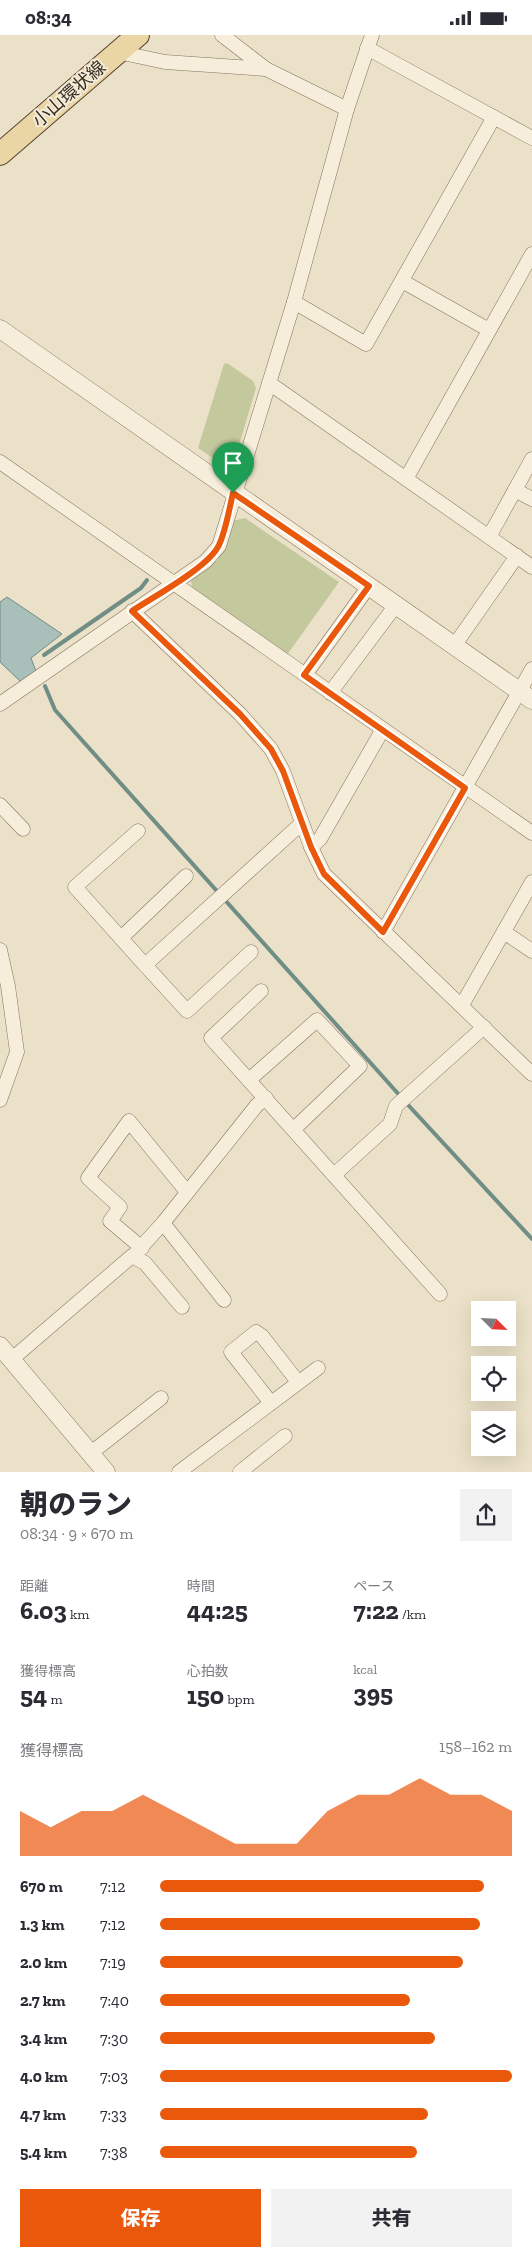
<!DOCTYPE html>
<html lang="ja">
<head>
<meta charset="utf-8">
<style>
  :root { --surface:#fff; --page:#f2f2f3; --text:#2b2b33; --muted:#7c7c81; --accent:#ea580c }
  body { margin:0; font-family:"Zilla Slab","Noto Sans JP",serif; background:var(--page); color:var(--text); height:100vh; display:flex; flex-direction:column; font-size:19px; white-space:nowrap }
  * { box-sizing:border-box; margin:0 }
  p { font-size:16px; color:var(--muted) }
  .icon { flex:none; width:28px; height:28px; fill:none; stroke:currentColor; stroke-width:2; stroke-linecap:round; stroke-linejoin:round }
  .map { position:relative; height:1437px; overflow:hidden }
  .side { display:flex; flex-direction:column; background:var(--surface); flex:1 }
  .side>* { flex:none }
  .needle { width:32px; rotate:114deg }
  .fabs { position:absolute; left:471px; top:1266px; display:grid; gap:10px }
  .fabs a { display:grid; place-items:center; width:45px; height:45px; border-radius:0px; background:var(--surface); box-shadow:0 5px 20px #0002; font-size:25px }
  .pin { position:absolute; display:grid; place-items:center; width:42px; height:42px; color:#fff; margin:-51px -21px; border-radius:50% 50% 50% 0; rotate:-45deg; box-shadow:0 0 5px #0007 }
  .pin .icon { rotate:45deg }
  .round { display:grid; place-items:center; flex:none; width:52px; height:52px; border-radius:0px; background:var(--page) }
  .overview { display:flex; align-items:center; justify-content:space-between; height:85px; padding:0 20px }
  h1 { font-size:28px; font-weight:800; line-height:38px }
  .stats { display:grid; grid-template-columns:repeat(3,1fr); gap:8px; height:85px; padding:5px 20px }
  .stats div { display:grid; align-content:center }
  .stats b { font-size:25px; font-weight:800 }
  .stats small { font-size:14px; font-weight:400 }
  .stats p { font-size:14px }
  .chart { height:140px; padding:10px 20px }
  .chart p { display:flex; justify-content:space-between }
  .chart svg { width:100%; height:90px; margin-top:5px; fill:var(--accent); opacity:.7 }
  .action { display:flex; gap:10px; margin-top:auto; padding:10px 20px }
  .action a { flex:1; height:58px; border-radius:0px; background:var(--accent); color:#fff; font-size:20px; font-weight:800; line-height:58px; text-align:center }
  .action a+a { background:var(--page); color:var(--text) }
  ul { padding:0 20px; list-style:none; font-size:16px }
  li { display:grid; grid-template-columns:80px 60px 1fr; align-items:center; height:38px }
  li i { height:12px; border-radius:6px; background:var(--accent) }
  .status { display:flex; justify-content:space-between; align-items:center; height:35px; padding:0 25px; background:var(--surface); direction:ltr }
  .status svg { height:14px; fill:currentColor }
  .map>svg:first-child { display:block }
  .green { fill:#c3c89d }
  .water { fill:#a9bfb9; stroke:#708d86 }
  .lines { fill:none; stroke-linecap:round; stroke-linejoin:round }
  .stream { stroke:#708d86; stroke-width:4 }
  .minor-casing { stroke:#85745f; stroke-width:15 }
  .tertiary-casing { stroke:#85745f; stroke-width:19 }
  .primary-casing { stroke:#544232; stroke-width:24 }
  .minor { stroke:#f6eedb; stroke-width:14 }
  .tertiary { stroke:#f6eedb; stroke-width:18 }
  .primary { stroke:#ead5a4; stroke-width:22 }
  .route-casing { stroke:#fff; stroke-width:10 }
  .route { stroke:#ea580c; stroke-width:6 }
  .labels { text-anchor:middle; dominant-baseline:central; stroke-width:4; stroke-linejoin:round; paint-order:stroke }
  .street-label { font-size:18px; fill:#372c21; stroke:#f3ebd7 }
</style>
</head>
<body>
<div class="status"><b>08:34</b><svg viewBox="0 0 49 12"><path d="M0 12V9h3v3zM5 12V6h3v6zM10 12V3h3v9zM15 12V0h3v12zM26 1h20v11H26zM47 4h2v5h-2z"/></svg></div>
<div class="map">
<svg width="532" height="1437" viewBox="0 0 532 1437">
  <rect width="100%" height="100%" fill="#ebe1c8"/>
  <g class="green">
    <path d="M227,328l26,18 3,7 -23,77 -7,2 -28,-19 26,-84z"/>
    <path d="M245,483l94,64 -52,73 -95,-67 -1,-8 27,-20 14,-39z"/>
  </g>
  <path class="water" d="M7,562l55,37 -31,24 6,16 -15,9 -22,-21v-60z"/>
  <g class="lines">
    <g class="stream">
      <path d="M44,620l97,-67 6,-8"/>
      <path d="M45,651l10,24 355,397 122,132"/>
    </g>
    <defs>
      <g id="minor">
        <path d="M222,0l44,34 81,40"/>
        <path d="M367,13l165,90"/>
        <path d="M118,17l47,10 101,7"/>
        <path d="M402,246l87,49"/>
        <path d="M294,267l72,42 128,-227"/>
        <path d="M269,348l263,184"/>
        <path d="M0,427l532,371"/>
        <path d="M406,444l126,-225"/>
        <path d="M515,455l17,9"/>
        <path d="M489,502l43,-78"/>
        <path d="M132,576l108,103 31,35 12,22 28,76 13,27 208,200"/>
        <path d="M454,611l63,-90"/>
        <path d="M305,640l64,-89"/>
        <path d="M330,658l66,-88"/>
        <path d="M0,669l206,-143 13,-15 75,-244 53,-193 25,-74"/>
        <path d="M0,770l23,24"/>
        <path d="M138,796l-63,56 70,78"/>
        <path d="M311,812l9,-8 63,-110"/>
        <path d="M383,897l149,-263"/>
        <path d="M504,897l28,19"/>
        <path d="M121,903l65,-62"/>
        <path d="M0,915l8,36 9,66 -17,48"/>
        <path d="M251,917l-64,59 -42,-46 157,-142"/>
        <path d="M261,956l-50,47 229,256"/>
        <path d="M462,970l70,-123"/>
        <path d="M250,1044l67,-59 43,46 -66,63"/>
        <path d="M335,1139l55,-50 6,-18 88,-79"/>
        <path d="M163,1188l61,77"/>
        <path d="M142,1213l-32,-27 10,-14 -32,-29 41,-57 58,71"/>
        <path d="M135,1219l28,-31 94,-118 9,-7"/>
        <path d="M12,1324l120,-103 13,7 37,44"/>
        <path d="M271,1368l-40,-51 25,-20 6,4 36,46"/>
        <path d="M91,1418l70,-55"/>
        <path d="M179,1437l139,-104"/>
        <path d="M240,1437l45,-36"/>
      </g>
      <g id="tertiary">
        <path d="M0,294l532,371"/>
        <path d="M0,1311l106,126"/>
      </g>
      <path id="primary" d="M0,119l138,-119"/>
    </defs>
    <use href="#minor" class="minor-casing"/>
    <use href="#tertiary" class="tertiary-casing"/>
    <use href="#primary" class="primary-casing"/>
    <use href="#minor" class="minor"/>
    <use href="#tertiary" class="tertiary"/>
    <use href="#primary" class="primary"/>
  </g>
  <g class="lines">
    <defs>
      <path id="route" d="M233,458l136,93 -65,89 161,113 -82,144 -59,-58 -13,-27 -28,-76 -12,-22 -31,-35 -108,-103c21,-14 77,-44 87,-66 7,-15 10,-35 14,-52z"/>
    </defs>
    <use href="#route" class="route-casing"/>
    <use href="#route" class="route"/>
  </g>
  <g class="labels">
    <g class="street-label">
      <text transform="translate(69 59) rotate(-41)">小山環状線</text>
    </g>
  </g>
</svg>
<div class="fabs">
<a><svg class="needle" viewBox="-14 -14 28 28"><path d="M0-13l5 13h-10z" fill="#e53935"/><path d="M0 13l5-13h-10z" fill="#7c7c81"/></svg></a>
<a><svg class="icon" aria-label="locate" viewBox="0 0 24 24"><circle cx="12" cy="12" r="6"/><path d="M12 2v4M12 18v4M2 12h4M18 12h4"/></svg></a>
<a><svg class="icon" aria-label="layers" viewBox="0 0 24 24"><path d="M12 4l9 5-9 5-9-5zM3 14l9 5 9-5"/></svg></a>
</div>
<div class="pin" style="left:233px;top:458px;background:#1e9e55"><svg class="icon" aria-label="arrive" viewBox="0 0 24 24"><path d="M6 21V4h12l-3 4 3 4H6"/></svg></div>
</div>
<section class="side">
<div class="overview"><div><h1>朝のラン</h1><p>08:34 · 9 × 670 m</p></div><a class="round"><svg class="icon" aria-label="share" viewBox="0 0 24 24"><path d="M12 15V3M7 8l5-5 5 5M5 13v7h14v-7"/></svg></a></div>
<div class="stats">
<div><p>距離</p><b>6.03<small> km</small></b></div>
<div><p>時間</p><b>44:25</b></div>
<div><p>ペース</p><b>7:22<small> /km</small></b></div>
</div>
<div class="stats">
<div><p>獲得標高</p><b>54<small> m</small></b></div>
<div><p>心拍数</p><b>150<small> bpm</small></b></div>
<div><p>kcal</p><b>395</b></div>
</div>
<div class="chart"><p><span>獲得標高</span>158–162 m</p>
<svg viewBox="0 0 160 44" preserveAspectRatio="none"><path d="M0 44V22L10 30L20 22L30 22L40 14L50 22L60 30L70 38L80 38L90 38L100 22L110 14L120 14L130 6L140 14L150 14L160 22V44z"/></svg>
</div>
<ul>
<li><b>670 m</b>7:12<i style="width:92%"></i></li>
<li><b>1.3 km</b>7:12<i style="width:91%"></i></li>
<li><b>2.0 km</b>7:19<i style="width:86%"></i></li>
<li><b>2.7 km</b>7:40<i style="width:71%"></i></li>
<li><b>3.4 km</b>7:30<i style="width:78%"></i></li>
<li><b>4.0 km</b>7:03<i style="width:100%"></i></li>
<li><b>4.7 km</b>7:33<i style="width:76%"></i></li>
<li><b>5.4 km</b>7:38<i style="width:73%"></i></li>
</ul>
<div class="action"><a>保存</a><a>共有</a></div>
</section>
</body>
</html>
